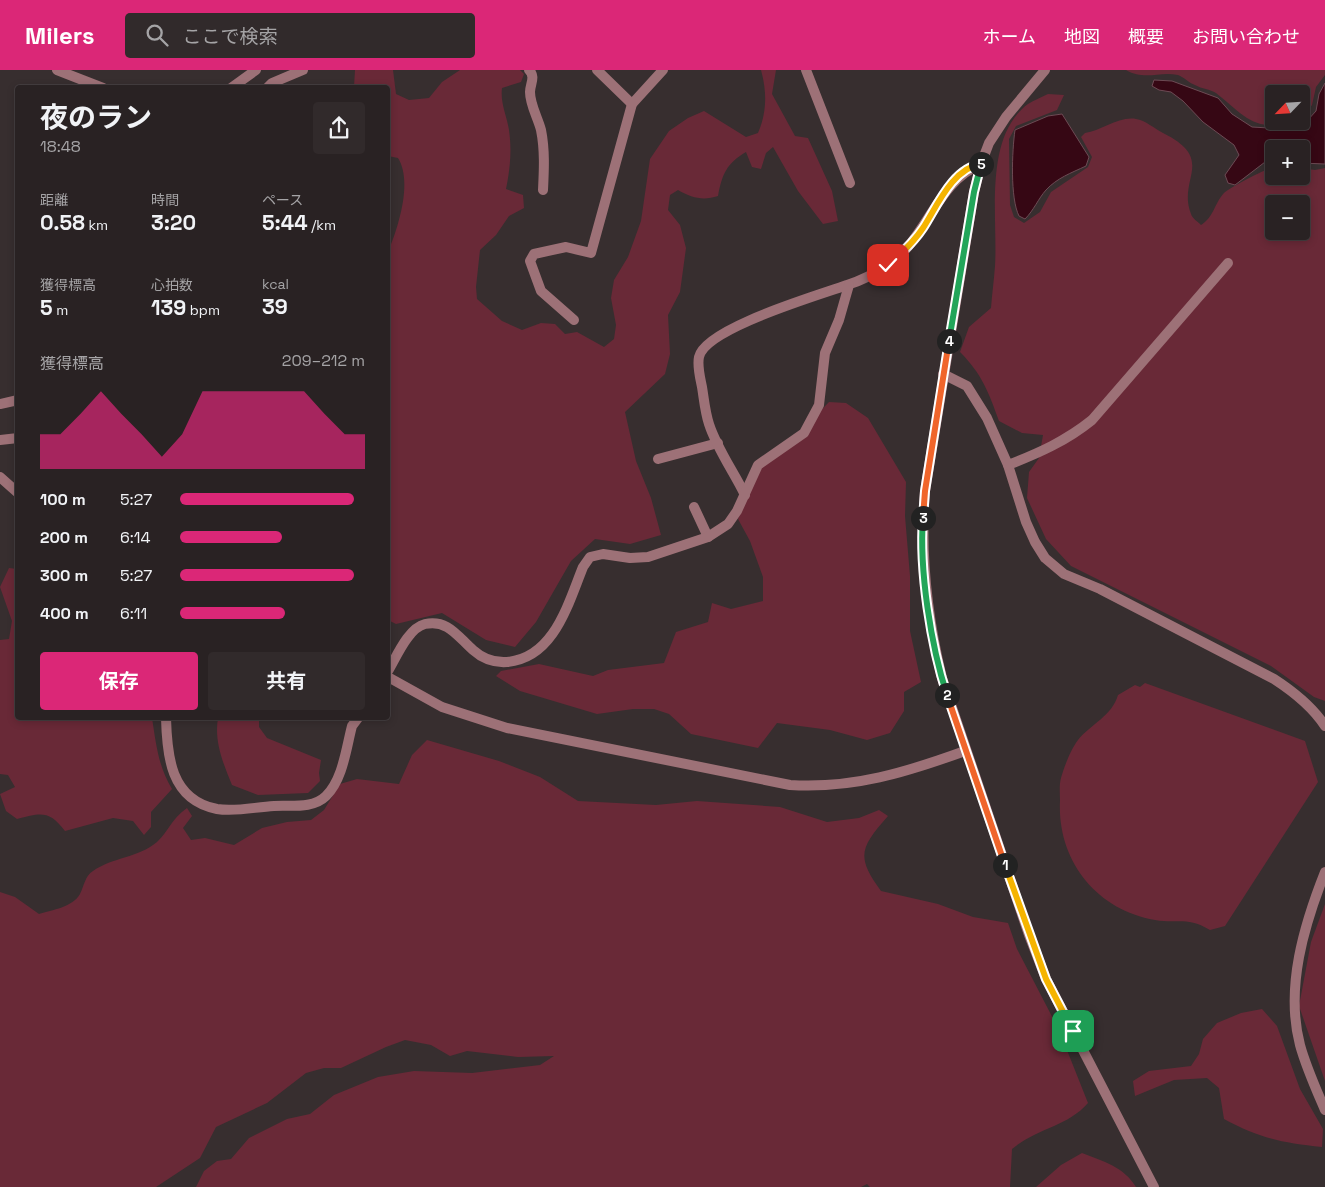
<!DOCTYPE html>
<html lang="ja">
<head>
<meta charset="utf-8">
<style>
  :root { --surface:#292223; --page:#312a2b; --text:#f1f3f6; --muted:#a5a4a6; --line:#453f41; --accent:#db2777 }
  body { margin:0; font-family:"Space Grotesk","Noto Sans JP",sans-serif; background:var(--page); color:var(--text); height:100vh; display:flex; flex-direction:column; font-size:19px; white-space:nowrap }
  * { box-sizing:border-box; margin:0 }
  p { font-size:16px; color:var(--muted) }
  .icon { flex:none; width:28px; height:28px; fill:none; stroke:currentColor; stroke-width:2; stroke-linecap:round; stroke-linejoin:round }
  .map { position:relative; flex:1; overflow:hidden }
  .sheet { position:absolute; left:15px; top:15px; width:375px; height:635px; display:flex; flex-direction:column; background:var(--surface); border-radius:5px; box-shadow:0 2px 8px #0003,0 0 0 1px var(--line) }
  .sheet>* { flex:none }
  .needle { width:32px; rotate:245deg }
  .buttons { position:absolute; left:1265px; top:15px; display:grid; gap:10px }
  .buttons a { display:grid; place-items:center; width:45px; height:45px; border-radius:5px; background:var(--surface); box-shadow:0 2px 8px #0003,0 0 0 1px var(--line); font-size:25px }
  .pin { position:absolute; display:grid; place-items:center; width:42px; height:42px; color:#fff; margin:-21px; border-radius:10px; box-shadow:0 2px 8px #0006 }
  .km { position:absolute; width:25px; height:25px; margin:-12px; border-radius:50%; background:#222; color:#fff; font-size:14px; line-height:25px; text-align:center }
  .round { display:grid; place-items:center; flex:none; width:52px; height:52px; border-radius:5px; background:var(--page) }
  .headline { display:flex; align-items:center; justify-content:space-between; height:85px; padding:0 25px }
  h1 { font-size:28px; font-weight:700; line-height:38px }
  .figures { display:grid; grid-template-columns:repeat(3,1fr); gap:8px; height:85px; padding:5px 25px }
  .figures div { display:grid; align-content:center }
  .figures b { font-size:21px; font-weight:700 }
  .figures small { font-size:14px; font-weight:400 }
  .figures p { font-size:14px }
  .chart { height:140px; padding:10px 25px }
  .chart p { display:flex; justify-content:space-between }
  .chart svg { width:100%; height:90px; margin-top:5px; fill:var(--accent); opacity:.7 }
  .primary-button { display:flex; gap:10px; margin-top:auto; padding:10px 25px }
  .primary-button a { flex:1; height:58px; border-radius:5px; background:var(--accent); color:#fff; font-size:20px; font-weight:700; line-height:58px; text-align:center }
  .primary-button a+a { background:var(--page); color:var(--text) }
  ul { padding:0 25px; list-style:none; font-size:16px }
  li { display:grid; grid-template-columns:80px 60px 1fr; align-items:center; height:38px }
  li i { height:12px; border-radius:6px; background:var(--accent) }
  header { display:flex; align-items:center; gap:30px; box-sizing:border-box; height:70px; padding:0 25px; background:var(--accent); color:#fff }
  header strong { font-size:24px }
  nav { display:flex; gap:28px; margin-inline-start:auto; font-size:18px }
  .search { width:350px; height:45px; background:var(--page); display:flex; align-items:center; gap:12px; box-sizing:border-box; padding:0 18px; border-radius:5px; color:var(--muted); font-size:19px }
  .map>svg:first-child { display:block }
  .green { fill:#692937; fill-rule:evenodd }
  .water { fill:#360714; stroke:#6d4a54 }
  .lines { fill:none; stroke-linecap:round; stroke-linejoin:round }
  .minor { stroke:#9d7177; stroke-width:10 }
  .tertiary { stroke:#9d7177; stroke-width:10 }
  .split-1-casing { stroke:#fff; stroke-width:10 }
  .split-2-casing { stroke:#fff; stroke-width:10 }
  .split-3-casing { stroke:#fff; stroke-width:10 }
  .split-4-casing { stroke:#fff; stroke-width:10 }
  .split-5-casing { stroke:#fff; stroke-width:10 }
  .split-6-casing { stroke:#fff; stroke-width:10 }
  .split-1 { stroke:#f5b400; stroke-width:6 }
  .split-2 { stroke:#f0652b; stroke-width:6 }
  .split-3 { stroke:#22a559; stroke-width:6 }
  .split-4 { stroke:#f0652b; stroke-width:6 }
  .split-5 { stroke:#22a559; stroke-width:6 }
  .split-6 { stroke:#f5b400; stroke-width:6 }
</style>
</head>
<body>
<header>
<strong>Milers</strong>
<div class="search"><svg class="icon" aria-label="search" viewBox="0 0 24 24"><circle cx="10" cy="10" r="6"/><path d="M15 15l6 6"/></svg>ここで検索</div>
<nav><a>ホーム</a><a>地図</a><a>概要</a><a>お問い合わせ</a></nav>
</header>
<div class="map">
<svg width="1325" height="1117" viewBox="0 0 1325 1117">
  <rect width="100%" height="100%" fill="#372e2f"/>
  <g class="green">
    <path d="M355,0h38l3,24 13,6 20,-2 13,-16 18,-12h60l4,4 -3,8 -19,6c-2,15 5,28 7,42 3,21 1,39 -3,59l17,6 1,13 -15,8 -13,19 -16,15 -4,37 1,12 25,22 20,9 19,-7 14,1 10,10 12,-2 27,15 10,-8 2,-14 -5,-27 3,-18 14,-23 13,-36 9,-62 19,-28 19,-13 16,-7 42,26 12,-4c9,-21 9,-41 3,-63h15l-4,24 23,42 13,2 24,53 6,30 -15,3 -25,-33 -25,-44 -7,6 -5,16 -9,-2 -6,-15c-19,11 -24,22 -28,44 -15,5 -26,2 -40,-6l-8,5 -2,15 12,15 6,23 -6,44 -12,23 2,39 -5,20 -40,38 11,49 15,37 10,37 -31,9 -35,-5 -24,22 -35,61 -21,25 -29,-7 -44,-27 -46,11 -8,-4v-368c10,-24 25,-70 10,-94l-10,-2v-68l-34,-1z"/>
    <path d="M1126,0h199v5l-9,12 -4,18 -10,14 -1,-25h-27v27h20c-39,13 -50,-6 -78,-28 -6,-4 -14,-4 -21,-8 -6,-2 -11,-8 -17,-10 -19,-4 -33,6 -52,-5z"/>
    <path d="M1048,24l16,1 -7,15 -41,16 -7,13 1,66 4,12 10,6 16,-11 11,-20 37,-25 4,-10 -11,-20 4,-4c16,-2 34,-17 51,-14 9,1 19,10 27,14 54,27 14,45 28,81 1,4 7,8 10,11 13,-8 13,-21 23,-32 5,-5 43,-25 50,-26v9h27v-8l14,2 10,-2v533l-11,-4 -43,-31 -200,-100 -25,-27 -19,-41 2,-26 10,-14 4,-23 -21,-2 -23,-12c-10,-28 -17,-47 -39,-69l9,-25 22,-19c1,-14 3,-28 4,-42 3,-48 -12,-129 33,-162 6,-4 14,-7 20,-10zM1274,134h27v27h-27z"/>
    <path d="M829,332l17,1 22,15 38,64 -1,34 5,60v55l11,51 -17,10v19l-14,22 -23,7 -37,-10 -53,-7 -19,25 -67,-14 -22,-20 -15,-5h-21l-36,5 -77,-23 -24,-15 5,-5 38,-7 54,12 15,-6 56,-7 12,-31 32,-10 4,-19 19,6 32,-8v-24l-13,-36 -12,-22 19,-49 19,-13z"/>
    <path d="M9,498l8,1 1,149h134c4,25 6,48 20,71l-21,23v15l-7,8 -11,-14 -20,-3 -48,13c-16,-21 -24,-18 -48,-12l-11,-8 -6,-17 15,-7 -7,-12 -8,-1v-134l9,-1 3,-18 -12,-34z"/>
    <path d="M1145,613l160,58 13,41 -93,144 -15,4c-23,-14 -32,-6 -55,-10 -59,-10 -98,-60 -95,-119 0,-7 -1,-16 1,-23 3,-11 10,-29 17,-38 13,-16 34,-24 40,-45l17,-10 5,2z"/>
    <path d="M218,648h41v9l8,11 54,22 -2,13 1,8 -12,12 -50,2 -26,-10c-9,-22 -18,-43 -14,-67z"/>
    <path d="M427,670l72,21 41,16 38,24 78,4 41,-4 83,6 47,15 32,-4 20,-8 9,6c-27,31 -33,40 -7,75l57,13 35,13 35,6 9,26 42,81 29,73c-21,24 -51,25 -76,46l-2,38h-140l-3,-3 -6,3h-665l8,-16 13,-10 14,-2 18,-21 38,-19 23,-5 24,-19 44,-18 36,-6 58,2 68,-8 14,-9 -36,1 -51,-6 -17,5 -19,-11 -26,-5 -19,7 -45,21h-17l-18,5 -39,30 -51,24 -16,31 -44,29h-156v-295l15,5 24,17c13,-4 34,-7 41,-20 4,-8 5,-18 13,-23 20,-14 45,-13 64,-29 12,-11 14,-23 30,-34l5,8 -9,12 8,12 14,-2 29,7 28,-17 25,-6 24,-2 13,-10 16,-26 17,-5 42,5 13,-29z"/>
    <path d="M1325,834v177l-26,-75 12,-64z"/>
    <path d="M1262,939l15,17 23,63 23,40 -1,18c-40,-4 -63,-9 -98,-28l-5,-31 -12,-10 -33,2 -39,16 -2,-15 16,-10 42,-5 8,-12 4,-15 14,-16 24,-10z"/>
    <path d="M1082,1083c21,8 42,14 54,34h-100l25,-22z"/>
  </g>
  <g class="water">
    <path d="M1154,10l18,1 46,17 14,16 20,13 34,2 20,-7 10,-11 3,-17 6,-11v81l-24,-1v-14h-27v13h-9l-30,23 -7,-2 -3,-8 14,-20 -5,-10 -31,-23 -20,-21 -12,-9 -12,-2 -7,-4z"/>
    <path d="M1062,44l27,43 -3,9c-15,7 -29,12 -40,24 -8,9 -12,20 -21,29l-6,-3c-9,-18 -7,-65 -4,-86l33,-14z"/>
  </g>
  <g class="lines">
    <g class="minor">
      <path d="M529,0c7,7 1,14 1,22 0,13 8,26 11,38 4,20 3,40 2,60"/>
      <path d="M597,0l35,34"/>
      <path d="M806,0l44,113"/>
      <path d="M267,18l5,-5 31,-13"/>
      <path d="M574,250l-33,-29 -11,-30 4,-7 32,-7 25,6 41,-149 31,-34"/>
      <path d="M943,304l24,12 20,32 21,47 18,57 9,20 10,16 19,16 36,15 174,90c20,13 38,27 51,47"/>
      <path d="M0,334l18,-4"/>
      <path d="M658,389l60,-16"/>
      <path d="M1008,395c31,-12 58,-24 84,-45l136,-157"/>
      <path d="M0,407l18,16"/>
      <path d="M745,425c-11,-23 -28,-46 -36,-71 -4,-12 -5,-25 -7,-37 -2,-10 -5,-21 -3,-30 6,-29 121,-62 148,-72 13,-4 29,-12 41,-20 40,-27 47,-82 93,-101"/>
      <path d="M694,437l14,30"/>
      <path d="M388,601c8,-13 20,-43 37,-47 23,-5 33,13 48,26 10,9 20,13 34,12 47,-4 61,-58 76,-95l7,-10 13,-3 27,4 18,-1 60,-20 20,-13 9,-13 21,-46 46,-32 15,-28 6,-52 14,-33 10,-35"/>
      <path d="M166,648c1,37 4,82 51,91 19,3 38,-2 57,-3 17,-1 39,3 52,-10 17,-17 20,-47 26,-70l6,-8"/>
      <path d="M1325,802c-21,53 -40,116 -25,173 6,22 16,44 25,65"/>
    </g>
    <g class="tertiary">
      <path d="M57,0l46,18"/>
      <path d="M1045,0l-39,47 -17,26 -8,21 -7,28 -49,299c-5,63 2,125 17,187l87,257 17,44 108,208"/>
      <path d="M231,18l25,-18"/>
      <path d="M0,370l18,-2"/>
      <path d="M388,607l54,30 65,21 283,57c63,4 117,-13 175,-34"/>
    </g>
  </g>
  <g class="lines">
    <defs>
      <path id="split-1" d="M1005,795l41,114 27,52"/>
      <path id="split-2" d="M947,625l58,170"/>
      <path id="split-3" d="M923,448c-4,52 8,128 24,177"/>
      <path id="split-4" d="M923,448l2,-27 24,-150"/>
      <path id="split-5" d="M949,271l25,-149 7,-28"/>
      <path id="split-6" d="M888,195c13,-11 25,-22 35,-37 14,-22 30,-60 58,-64"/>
    </defs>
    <use href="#split-1" class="split-1-casing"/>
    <use href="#split-2" class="split-2-casing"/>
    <use href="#split-3" class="split-3-casing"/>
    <use href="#split-4" class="split-4-casing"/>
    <use href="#split-5" class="split-5-casing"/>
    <use href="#split-6" class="split-6-casing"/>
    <use href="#split-1" class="split-1"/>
    <use href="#split-2" class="split-2"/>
    <use href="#split-3" class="split-3"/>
    <use href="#split-4" class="split-4"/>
    <use href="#split-5" class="split-5"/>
    <use href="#split-6" class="split-6"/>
  </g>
</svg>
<div class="buttons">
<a><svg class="needle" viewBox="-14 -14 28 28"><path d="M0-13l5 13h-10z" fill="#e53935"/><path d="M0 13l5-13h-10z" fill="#a5a4a6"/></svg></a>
<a>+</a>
<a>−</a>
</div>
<div class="pin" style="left:1073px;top:961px;background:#1e9e55"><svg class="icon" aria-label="arrive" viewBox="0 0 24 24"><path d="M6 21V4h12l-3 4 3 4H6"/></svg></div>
<div class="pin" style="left:888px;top:195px;background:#d93025"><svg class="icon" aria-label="check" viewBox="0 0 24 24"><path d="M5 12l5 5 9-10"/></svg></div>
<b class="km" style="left:1005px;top:795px">1</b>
<b class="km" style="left:947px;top:625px">2</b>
<b class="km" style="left:923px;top:448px">3</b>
<b class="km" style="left:949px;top:271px">4</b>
<b class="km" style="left:981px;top:94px">5</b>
<section class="sheet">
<div class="headline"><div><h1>夜のラン</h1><p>18:48</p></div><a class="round"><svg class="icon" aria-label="share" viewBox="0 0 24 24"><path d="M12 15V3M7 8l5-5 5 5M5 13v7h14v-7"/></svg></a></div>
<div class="figures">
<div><p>距離</p><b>0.58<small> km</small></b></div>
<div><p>時間</p><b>3:20</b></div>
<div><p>ペース</p><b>5:44<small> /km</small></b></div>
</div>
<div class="figures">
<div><p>獲得標高</p><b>5<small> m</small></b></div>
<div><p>心拍数</p><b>139<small> bpm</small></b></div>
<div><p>kcal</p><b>39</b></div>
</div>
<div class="chart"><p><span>獲得標高</span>209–212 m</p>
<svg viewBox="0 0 160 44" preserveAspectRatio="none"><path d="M0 44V27L10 27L20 17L30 6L40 17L50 27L60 38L70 27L80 6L90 6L100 6L110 6L120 6L130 6L140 17L150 27L160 27V44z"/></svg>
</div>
<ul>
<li><b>100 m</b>5:27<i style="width:94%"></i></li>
<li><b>200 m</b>6:14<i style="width:55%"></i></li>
<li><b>300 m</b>5:27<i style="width:94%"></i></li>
<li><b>400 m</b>6:11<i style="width:57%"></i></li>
</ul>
<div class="primary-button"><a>保存</a><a>共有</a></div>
</section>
</div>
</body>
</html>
